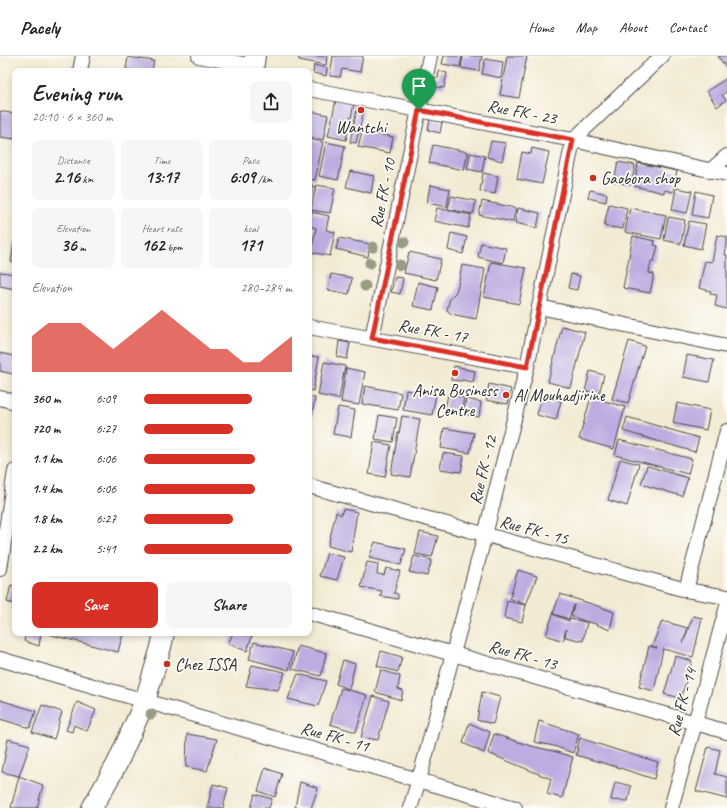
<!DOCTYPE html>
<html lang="en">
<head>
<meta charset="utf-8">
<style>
  :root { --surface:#fff; --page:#f6f6f6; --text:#202124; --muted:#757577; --line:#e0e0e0; --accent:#d93025 }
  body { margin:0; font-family:Caveat,sans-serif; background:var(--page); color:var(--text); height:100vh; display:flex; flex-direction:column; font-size:15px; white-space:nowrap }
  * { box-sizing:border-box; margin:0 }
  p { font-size:13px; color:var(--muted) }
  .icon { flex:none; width:22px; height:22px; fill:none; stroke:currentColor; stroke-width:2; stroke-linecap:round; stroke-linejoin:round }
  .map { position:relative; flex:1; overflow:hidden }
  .side { position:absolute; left:12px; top:12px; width:300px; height:568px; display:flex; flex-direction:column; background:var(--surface); border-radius:8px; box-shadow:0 2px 6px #0003 }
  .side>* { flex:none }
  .pin { position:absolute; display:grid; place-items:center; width:34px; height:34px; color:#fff; margin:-41px -17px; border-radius:50% 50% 50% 0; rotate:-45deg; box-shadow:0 0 4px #0007 }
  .pin .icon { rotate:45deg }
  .round { display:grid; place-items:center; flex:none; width:42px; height:42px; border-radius:8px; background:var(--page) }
  .summary { display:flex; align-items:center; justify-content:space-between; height:68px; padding:0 20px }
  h1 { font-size:22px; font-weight:700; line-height:30px }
  .stats { display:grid; grid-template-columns:repeat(3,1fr); gap:6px; height:68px; padding:4px 20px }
  .stats div { display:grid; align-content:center; border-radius:8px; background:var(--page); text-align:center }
  .stats b { font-size:17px; font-weight:700 }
  .stats small { font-size:11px; font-weight:400 }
  .stats p { font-size:11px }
  .chart { height:112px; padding:8px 20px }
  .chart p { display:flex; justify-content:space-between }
  .chart svg { width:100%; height:72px; margin-top:4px; fill:var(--accent); opacity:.7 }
  .button { display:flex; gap:8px; margin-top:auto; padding:8px 20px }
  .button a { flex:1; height:46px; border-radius:8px; background:var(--accent); color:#fff; font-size:16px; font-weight:700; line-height:46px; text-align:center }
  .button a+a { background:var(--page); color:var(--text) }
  ul { padding:0 20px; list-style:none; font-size:13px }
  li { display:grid; grid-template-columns:64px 48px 1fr; align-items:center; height:30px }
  li i { height:10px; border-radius:5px; background:var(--accent) }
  header { display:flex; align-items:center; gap:24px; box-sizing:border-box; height:56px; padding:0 20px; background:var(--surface); border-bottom:1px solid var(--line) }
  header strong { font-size:19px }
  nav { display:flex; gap:22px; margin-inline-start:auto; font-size:14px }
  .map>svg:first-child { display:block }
  .building { fill:#bcace1 }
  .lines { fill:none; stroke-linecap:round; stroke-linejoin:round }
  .minor-casing { stroke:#494844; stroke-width:16 }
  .secondary-casing { stroke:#494844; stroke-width:22 }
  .minor { stroke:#fff; stroke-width:14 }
  .secondary { stroke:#fff; stroke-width:20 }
  .tree { fill:#989c85 }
  .route-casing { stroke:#fff; stroke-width:8 }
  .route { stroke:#d93025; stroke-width:5 }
  .poi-dot { fill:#c8321e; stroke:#fdfcf7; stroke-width:1.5 }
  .labels { text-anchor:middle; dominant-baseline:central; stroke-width:3.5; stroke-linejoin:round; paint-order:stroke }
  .street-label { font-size:17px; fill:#2b2b2b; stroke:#fdfcf7 }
  .poi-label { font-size:17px; fill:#2b2b2b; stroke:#fdfcf7; text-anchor:start }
</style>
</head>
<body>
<header>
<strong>Pacely</strong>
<nav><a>Home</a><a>Map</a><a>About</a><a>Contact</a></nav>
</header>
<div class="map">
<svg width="727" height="752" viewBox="0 0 727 752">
  <rect width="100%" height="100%" fill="#fdfcf7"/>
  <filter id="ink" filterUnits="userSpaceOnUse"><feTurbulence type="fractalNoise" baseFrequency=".025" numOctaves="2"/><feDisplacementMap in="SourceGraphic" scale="8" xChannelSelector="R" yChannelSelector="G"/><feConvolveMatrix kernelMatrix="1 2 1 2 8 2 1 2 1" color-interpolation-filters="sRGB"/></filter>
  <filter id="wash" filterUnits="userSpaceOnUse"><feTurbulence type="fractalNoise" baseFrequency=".012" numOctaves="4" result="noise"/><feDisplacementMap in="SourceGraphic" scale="16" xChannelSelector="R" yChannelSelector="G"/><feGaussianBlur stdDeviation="0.9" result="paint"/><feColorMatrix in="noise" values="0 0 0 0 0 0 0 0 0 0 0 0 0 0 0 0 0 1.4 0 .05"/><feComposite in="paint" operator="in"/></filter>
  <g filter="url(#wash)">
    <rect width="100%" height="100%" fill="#f3ead3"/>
    <g id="blocks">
      <g class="building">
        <path d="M299,0h28l-1,9 -27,-5z"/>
        <path d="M333,0h30l-3,16 -18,-3 -2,8 -10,-1z"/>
        <path d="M444,0h18l-2,11 -18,-3z"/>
        <path d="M463,0h19l-3,15 -18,-3z"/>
        <path d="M507,0h20l-8,42 -19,-3z"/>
        <path d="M718,0h9v13z"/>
        <path d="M128,1l26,4 -2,10h-16l-10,-2z"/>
        <path d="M485,3l18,3 -2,16 -19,-4z"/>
        <path d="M314,9l13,3 -1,8 -13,-3z"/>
        <path d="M439,15l8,2 -3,15 -8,-1 -1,2 -5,-1 2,-11 6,1z"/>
        <path d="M727,22v13l-5,4 4,5 -9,7 -10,-16z"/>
        <path d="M336,44l18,4 -8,36 -18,-4z"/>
        <path d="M357,53l7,1 -8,33 -6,-1z"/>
        <path d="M0,55l15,3v25l-15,-2z"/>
        <path d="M310,55l18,4 -5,25 -14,-3z"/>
        <path d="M430,63l12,3 -2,11 -12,-3z"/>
        <path d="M362,75l31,6 -3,16 -32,-6z"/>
        <path d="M309,83l14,3 -8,38 -6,-1z"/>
        <path d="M491,85l15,2 -4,18 -15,-4z"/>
        <path d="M326,86l19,4 -7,34 -19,-4z"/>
        <path d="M433,89l35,7 -4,18 -35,-7z"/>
        <path d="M532,92l17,4 -7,32 -25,-5 5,-27 9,2z"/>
        <path d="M470,97l15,3 -3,16 -15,-3z"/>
        <path d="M618,106l17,3 -4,20 -17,-3z"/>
        <path d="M638,107l39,8 -4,21 -9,-2v3l-30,-7z"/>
        <path d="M350,115l24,5 -3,17 -25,-6z"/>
        <path d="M483,117l15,3 -3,18 -15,-3z"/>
        <path d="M309,128l4,1 -3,16h-1z"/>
        <path d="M316,129l19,3 -5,25 -19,-3z"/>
        <path d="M430,129l20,4 -3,18 -20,-4z"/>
        <path d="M676,132l16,3 -5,22 -15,-3z"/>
        <path d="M590,134l17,4 -1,8 -18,-4z"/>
        <path d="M696,135l16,4 -4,23 -16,-3z"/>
        <path d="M451,140l25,5 -3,13 -25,-5z"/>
        <path d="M482,145l34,7 -3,14 -34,-7z"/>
        <path d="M609,148l18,4 -4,21 -19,-3z"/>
        <path d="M437,152l34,7 -3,13 -34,-7z"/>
        <path d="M518,152l22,5 -3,15 -22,-5z"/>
        <path d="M630,152l36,7 -5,24 -36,-7z"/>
        <path d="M312,156l17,4 -3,14 9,2 -5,24 -19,-4 5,-24 -7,-2z"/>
        <path d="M668,161l17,3 -4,24 -17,-4z"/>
        <path d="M689,165l17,3 -5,25 -17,-4z"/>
        <path d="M451,177l16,4 -4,17 -15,-4z"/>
        <path d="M717,179l10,2v8l-2,10h2v54l-12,-3 2,-11 -7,-1 1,-3 -12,-3 6,-27 7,1z"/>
        <path d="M633,180l22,5 -1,4 4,1 -4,15h-3l-2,12 5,1 -4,19 -27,-5z"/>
        <path d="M339,182l31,6 -2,13 -32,-8z"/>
        <path d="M14,186h1v21l-4,-1z"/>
        <path d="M481,187l25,5 -3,15 -25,-6z"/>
        <path d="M409,196l32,7 -5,21 -32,-7z"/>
        <path d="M491,206l35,6 -7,36 -35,-7z"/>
        <path d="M462,209l23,4 -9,50 -25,-5 -4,-4 3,-12 6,-6 3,-11z"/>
        <path d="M0,216l15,2v15l-15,-3z"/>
        <path d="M331,218l21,4 -3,16 -21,-4z"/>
        <path d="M571,218l9,2 -3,14 -9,-2z"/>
        <path d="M395,221l8,1 -3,16 -9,-2z"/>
        <path d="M418,226l20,5 -5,23 -20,-4z"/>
        <path d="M562,270l23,6 -14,56 -23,-6z"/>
        <path d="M339,285l11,2 -3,16 -10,-2z"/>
        <path d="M629,285l16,5 -17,57 -16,-4z"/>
        <path d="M0,297l14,3 -1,18 -13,-3z"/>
        <path d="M687,299l27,5 -5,22 -26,-5z"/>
        <path d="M309,300l10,1 -6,34 -4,-1z"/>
        <path d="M324,306l21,4 -6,33 -21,-4z"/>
        <path d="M454,310l10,2v1l11,2 -2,11 -11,-2 -1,1 -10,-1z"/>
        <path d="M346,312l19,4 -6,33 -18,-3z"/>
        <path d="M590,315l14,4 -5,19 -14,-3z"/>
        <path d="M489,328l22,5 -3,15 -22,-4z"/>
        <path d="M365,330l36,7 -3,17 -36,-6z"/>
        <path d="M406,334l30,5 -4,20 -29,-5z"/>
        <path d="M448,338l16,4 -3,15 -16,-3z"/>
        <path d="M542,340l19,5 -5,19 -19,-5z"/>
        <path d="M309,341l6,1 -3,18h-3z"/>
        <path d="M591,341l34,10 -11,42 -35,-10z"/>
        <path d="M466,343l15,3 -2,15 -16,-3z"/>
        <path d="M677,347l33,7 -4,20 -33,-7z"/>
        <path d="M338,351l17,3 -4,27 -18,-3z"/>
        <path d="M379,359l18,3 -4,24 -18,-3z"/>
        <path d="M402,360l18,3 -10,58 -19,-3 7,-41h1z"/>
        <path d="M627,361l72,21 -4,14 -72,-21z"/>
        <path d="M444,372l30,5 -4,20 -29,-5z"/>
        <path d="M619,384l73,19 -4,15 -73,-19z"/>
        <path d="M374,386l17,3 -6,32 -16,-3z"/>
        <path d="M443,397l21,3 -3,16 -21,-3z"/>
        <path d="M620,403l19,5 -12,42 -19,-6z"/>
        <path d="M647,410l41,12 -6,18 -41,-12z"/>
        <path d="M343,453l14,3 -6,40 -23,-6 8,-34 5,3z"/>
        <path d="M420,476l18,4 -6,21 -17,-3z"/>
        <path d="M375,486l31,7 -5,16 -32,-7z"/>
        <path d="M327,497l17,4 -7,23 -17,-4z"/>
        <path d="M414,500l18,4 -5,16 -18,-4z"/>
        <path d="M367,506l11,2 -1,10 7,1 2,-7 14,3 -6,22 4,1v5l-18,-3 2,-5 -21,-4z"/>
        <path d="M518,514l19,6 -11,29 -4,17 -18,-4 3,-17 19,4 -16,-7z"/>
        <path d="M11,529l4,1v18l-8,-2z"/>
        <path d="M560,538l38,12 16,6 -4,18 -17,-7 -6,-1 -4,19 -18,-4 1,-8 -3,12 -17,-6 7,-21 16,7v-2l18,3 -16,-6 3,-11 -5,14 -16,-5z"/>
        <path d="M693,560l9,2 -9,39 -30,-8 -9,42 -15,-4 10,-41 8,2 -5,-2 10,-25 26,7 -5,15z"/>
        <path d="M26,577h15l-2,13 -15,-5z"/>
        <path d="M44,577h79l-5,19z"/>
        <path d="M233,577l19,3 -5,15 -19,-7z"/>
        <path d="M254,586l39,10 -4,18 -40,-11z"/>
        <path d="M298,590l28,7 -5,23 -29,-7z"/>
        <path d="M381,595l21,6 -4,15 -21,-6z"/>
        <path d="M675,600l17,5 -11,37 -17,-4z"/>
        <path d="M343,604l12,4 -6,25 -13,-5z"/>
        <path d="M252,609l33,7 -7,18 -32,-4z"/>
        <path d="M381,614l19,6 -2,13 5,2 -2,9 -26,-8z"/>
        <path d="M298,618l28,7 -8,25 -30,-7z"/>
        <path d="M341,632l26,7 -11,37 -26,-8z"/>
        <path d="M482,636l18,5 -7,27 -16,-4z"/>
        <path d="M373,640l16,5 -11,39 -17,-3z"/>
        <path d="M0,644l36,11 -6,17 -30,-9z"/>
        <path d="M77,646l19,8 -9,21 -13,-6 -2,7 -6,-2z"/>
        <path d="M42,649l20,7 -8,27 -22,-7z"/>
        <path d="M539,665l40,13 -6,19 -19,-7 -20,-4z"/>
        <path d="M469,667l21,9 -6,21 -21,-10z"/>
        <path d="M187,678l30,5 -10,32 -21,-4z"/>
        <path d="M494,678l37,12 26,6 16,5 -11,41 -15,-4 4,-15 -63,-26z"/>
        <path d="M580,682l40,13 38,11 -4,17 -37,-12 -41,-12z"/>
        <path d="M8,683l22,6 -11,31 -17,-4z"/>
        <path d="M708,691l12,3 -5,24 12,3v22l-31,-8z"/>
        <path d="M265,712l17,6 -7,23 -17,-6z"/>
        <path d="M19,720l24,9 -6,23h-26z"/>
        <path d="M300,726l18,6 -7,20h-11l-5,-1z"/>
        <path d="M615,726l16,4 -3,15 -17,-1z"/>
        <path d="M213,728l15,4 -5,20h-16z"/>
        <path d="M255,738l17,5 -3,9h-18z"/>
      </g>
    </g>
  </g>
  <g filter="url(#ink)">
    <use href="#blocks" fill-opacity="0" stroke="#494844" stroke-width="1"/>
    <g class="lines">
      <defs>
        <g id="minor">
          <path d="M199,0l54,10"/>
          <path d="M80,15l3,-15"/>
          <path d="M309,33l32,6 232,45 154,34"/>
          <path d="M710,115l17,-15"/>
          <path d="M539,251l188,39"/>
          <path d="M309,271l218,40"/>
          <path d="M372,282l58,-282"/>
          <path d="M0,342l15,4"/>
          <path d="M309,430l377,104 41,7"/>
          <path d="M0,513l15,-98"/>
          <path d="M686,534l41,-159"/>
          <path d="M309,557l418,119"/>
          <path d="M0,603l515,149"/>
          <path d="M410,752l9,-28 66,-245 42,-168 46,-227 89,-84"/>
          <path d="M671,752l24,-85 32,-117"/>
        </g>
        <g id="secondary">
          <path d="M253,15l2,-15"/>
          <path d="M92,752l25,-44 28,-63 16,-54 3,-14"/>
        </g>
      </defs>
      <use href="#minor" class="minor-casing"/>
      <use href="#secondary" class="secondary-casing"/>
      <use href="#minor" class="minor"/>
      <use href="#secondary" class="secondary"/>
    </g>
    <g class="tree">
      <circle cx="404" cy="186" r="5.5"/>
      <circle cx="373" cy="191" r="5.5"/>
      <circle cx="370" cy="207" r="5.5"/>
      <circle cx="400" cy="209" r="5.5"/>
      <circle cx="365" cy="230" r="5.5"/>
      <circle cx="151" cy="658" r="5.5"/>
    </g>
  </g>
  <g class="lines" filter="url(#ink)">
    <defs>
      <path id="route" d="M419,54l154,30 -46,227 -155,-29z"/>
    </defs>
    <use href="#route" class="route-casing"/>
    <use href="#route" class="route"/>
  </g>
  <g class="poi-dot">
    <circle cx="361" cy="54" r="4"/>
    <circle cx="593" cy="122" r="4"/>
    <circle cx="455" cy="317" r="4"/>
    <circle cx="506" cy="339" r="4"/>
    <circle cx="167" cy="608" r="4"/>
  </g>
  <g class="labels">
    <g class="street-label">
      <text transform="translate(522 56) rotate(11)">Rue FK - 23</text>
      <text transform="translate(383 137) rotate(-78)">Rue FK - 10</text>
      <text transform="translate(433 275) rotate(10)">Rue FK - 17</text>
      <text transform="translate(483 414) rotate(-76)">Rue FK - 12</text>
      <text transform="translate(534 474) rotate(15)">Rue FK - 15</text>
      <text transform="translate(523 599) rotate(16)">Rue FK - 13</text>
      <text transform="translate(682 646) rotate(-75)">Rue FK - 14</text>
      <text transform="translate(335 681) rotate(16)">Rue FK - 11</text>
    </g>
    <g class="poi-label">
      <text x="361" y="71" text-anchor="middle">Wantchi</text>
      <text x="601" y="122">Gaobora shop</text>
      <text x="455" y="334" text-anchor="middle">Anisa Business<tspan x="455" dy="20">Centre</tspan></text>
      <text x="514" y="339">Al Mouhadjirine</text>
      <text x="175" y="608">Chez ISSA</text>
    </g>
  </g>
</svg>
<div class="pin" style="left:419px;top:54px;background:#1e9e55"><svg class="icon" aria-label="arrive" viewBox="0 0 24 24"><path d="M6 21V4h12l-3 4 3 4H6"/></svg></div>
<section class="side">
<div class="summary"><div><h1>Evening run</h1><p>20:10 · 6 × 360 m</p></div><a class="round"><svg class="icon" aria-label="share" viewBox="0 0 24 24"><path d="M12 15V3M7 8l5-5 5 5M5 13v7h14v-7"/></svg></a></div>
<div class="stats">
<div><p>Distance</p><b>2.16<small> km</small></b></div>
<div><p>Time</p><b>13:17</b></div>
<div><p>Pace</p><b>6:09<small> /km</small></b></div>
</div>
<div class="stats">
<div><p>Elevation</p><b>36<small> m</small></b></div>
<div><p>Heart rate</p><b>162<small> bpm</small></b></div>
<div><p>kcal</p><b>171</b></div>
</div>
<div class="chart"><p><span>Elevation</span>280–284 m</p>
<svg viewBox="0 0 160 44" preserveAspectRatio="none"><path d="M0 44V22L10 14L20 14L30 14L40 22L50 30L60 22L70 14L80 6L90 14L100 22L110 30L120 30L130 38L140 38L150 30L160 22V44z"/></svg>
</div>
<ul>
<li><b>360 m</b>6:09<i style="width:73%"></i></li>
<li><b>720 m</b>6:27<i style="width:60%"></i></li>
<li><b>1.1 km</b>6:06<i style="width:75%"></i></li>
<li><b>1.4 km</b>6:06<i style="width:75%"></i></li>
<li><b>1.8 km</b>6:27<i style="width:60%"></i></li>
<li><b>2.2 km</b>5:41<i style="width:100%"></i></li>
</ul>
<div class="button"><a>Save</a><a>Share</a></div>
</section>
</div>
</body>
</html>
